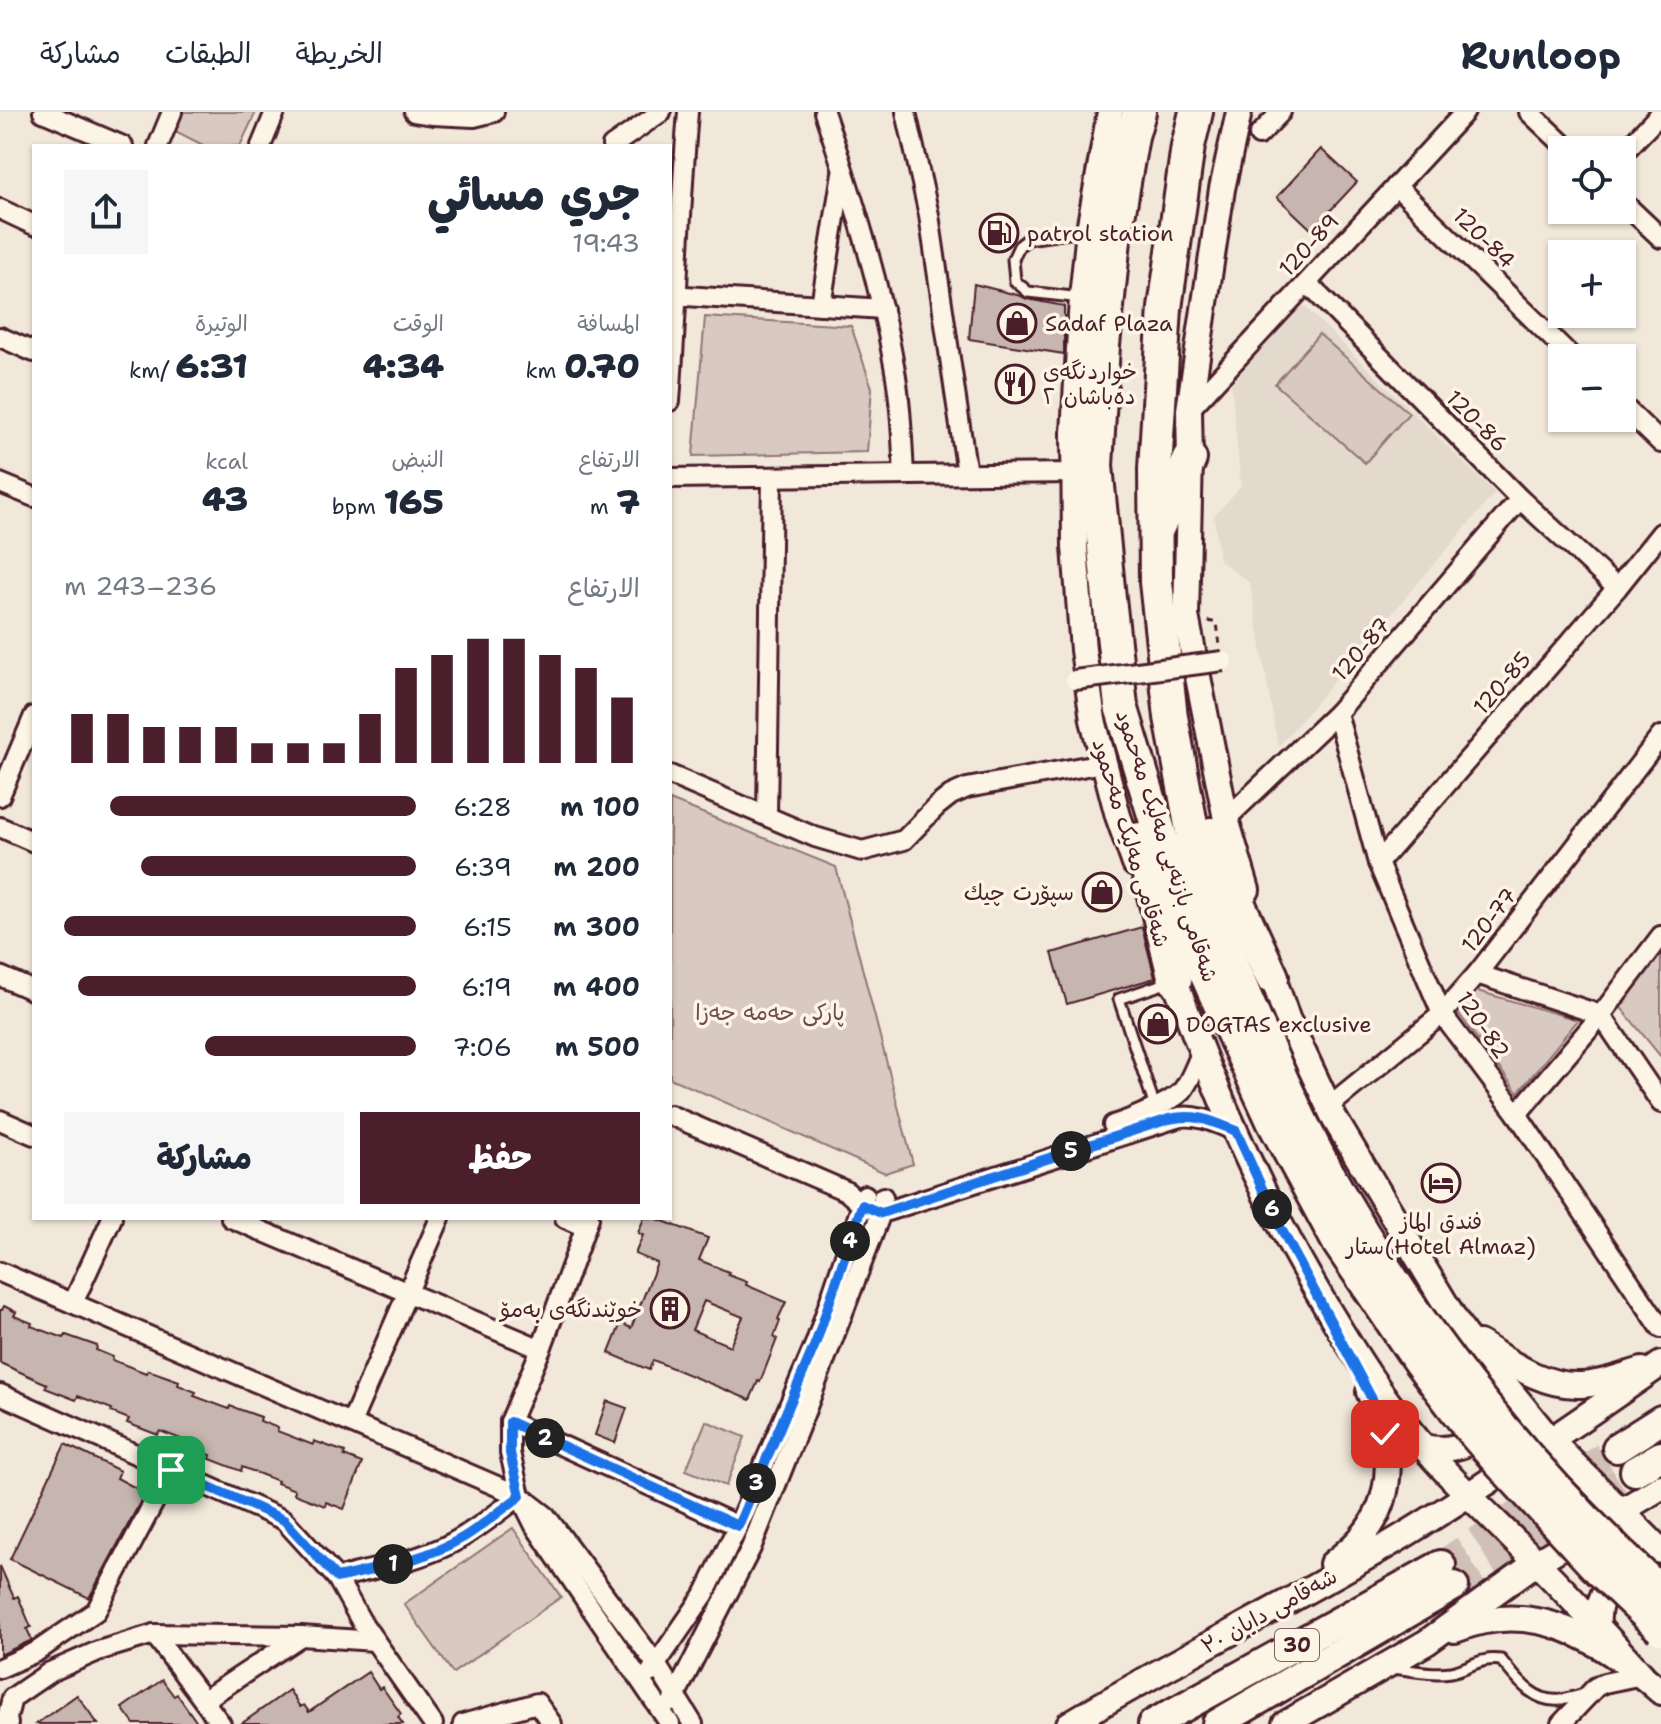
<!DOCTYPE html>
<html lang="ar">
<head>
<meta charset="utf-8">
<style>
  :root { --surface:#fff; --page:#f6f6f7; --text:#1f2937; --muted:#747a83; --line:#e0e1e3; --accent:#4a1f2b }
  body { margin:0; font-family:"Shantell Sans","Playpen Sans Arabic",sans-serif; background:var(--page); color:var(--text); direction:rtl; height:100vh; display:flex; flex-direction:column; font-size:30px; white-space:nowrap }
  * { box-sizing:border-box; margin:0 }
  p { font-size:26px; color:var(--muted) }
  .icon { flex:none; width:44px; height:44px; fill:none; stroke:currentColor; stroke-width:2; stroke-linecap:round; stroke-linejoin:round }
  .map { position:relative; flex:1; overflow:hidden; direction:ltr }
  .panel { position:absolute; left:32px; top:32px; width:640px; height:1076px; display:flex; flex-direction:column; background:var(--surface); border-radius:0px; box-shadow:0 2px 6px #0004; direction:rtl }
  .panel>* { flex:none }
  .fabs { position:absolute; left:1548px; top:24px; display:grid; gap:16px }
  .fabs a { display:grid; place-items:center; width:88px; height:88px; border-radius:0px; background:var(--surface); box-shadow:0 2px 6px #0004; font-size:40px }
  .pin { position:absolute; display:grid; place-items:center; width:68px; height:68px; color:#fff; margin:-34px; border-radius:16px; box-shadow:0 4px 12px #0006 }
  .km { position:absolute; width:40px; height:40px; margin:-20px; border-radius:50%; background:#222; color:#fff; font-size:22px; line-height:40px; text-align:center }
  .round { display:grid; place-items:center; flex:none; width:84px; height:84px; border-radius:0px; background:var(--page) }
  .headline { display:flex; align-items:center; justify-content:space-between; height:136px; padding:0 32px }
  h1 { font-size:44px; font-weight:800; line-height:60px }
  .stats { display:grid; grid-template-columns:repeat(3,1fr); gap:12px; height:136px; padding:8px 32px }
  .stats div { display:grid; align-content:center }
  .stats b { font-size:34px; font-weight:800 }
  .stats small { font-size:22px; font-weight:400 }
  .stats p { font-size:22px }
  .chart { height:224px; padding:16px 32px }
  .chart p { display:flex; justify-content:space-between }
  .chart svg { width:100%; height:144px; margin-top:8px; stroke:var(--accent); stroke-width:6 }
  .action { display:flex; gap:16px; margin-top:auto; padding:16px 32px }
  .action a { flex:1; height:92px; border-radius:0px; background:var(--accent); color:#fff; font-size:32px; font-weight:800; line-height:92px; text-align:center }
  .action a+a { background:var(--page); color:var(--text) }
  ul { padding:0 32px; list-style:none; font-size:26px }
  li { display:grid; grid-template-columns:128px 96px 1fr; align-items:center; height:60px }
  li i { height:20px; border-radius:10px; background:var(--accent) }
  header { display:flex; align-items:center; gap:48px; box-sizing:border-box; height:112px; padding:0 40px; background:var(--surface); border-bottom:2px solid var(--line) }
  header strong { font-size:38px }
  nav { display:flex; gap:44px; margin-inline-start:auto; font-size:28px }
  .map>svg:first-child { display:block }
  .built { fill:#e4d9cd }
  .green { fill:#d8cac0; stroke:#917476; stroke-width:2 }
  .building { fill:#c7b6af; stroke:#4a1f2b; stroke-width:2; fill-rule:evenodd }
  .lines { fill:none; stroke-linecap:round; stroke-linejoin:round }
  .primary-tunnel { stroke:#d0c0b7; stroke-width:28; stroke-dasharray:28 14; stroke-linecap:butt }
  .lane-casing { stroke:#4a1f2b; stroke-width:15 }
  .street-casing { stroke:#4a1f2b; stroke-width:24 }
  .secondary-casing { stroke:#4a1f2b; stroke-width:30 }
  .primary-casing { stroke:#4a1f2b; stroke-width:34 }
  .highway-casing { stroke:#4a1f2b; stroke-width:38 }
  .path { stroke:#4a1f2b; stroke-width:3; stroke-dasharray:6 6; stroke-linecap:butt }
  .lane { stroke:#fcf5e5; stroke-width:9 }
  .street { stroke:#fcf5e5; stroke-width:18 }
  .secondary { stroke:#fcf5e5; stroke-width:24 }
  .primary { stroke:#fcf5e5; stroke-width:28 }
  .highway { stroke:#fcf5e5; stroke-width:32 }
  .street-bridge-casing { stroke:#4a1f2b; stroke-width:24; stroke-linecap:butt }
  .highway-bridge-casing { stroke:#4a1f2b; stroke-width:38; stroke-linecap:butt }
  .street-bridge { stroke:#fcf5e5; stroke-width:18 }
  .highway-bridge { stroke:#fcf5e5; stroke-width:32 }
  .route-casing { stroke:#fff; stroke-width:16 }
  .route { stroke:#1a73e8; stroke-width:10 }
  .labels { text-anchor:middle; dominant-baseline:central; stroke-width:7; stroke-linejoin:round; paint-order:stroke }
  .shield { fill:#fcf5e5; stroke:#7f5f63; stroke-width:2 }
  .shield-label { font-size:20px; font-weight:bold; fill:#4a1f2b }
  .poi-label { font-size:22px; fill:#4a1f2b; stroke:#fcf5e5; text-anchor:start }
  .street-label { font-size:22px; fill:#4a1f2b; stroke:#fcf5e5 }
  .park-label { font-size:22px; fill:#6e4a50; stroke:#fcf5e5 }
</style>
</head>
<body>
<header>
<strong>Runloop</strong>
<nav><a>الخريطة</a><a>الطبقات</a><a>مشاركة</a></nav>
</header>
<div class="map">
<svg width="1661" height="1612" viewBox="0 0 1661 1612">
  <rect width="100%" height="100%" fill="#f1e8da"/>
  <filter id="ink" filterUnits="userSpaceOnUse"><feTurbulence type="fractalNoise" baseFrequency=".0125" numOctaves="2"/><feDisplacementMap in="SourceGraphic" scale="16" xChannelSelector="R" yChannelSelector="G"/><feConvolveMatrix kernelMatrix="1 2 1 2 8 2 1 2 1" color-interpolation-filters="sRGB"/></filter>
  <g filter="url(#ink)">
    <path class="built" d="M1302,192l193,189 -217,254 -28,-164 -31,-23 -5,-44 27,-30 -10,-102z"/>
    <g class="green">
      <path d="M181,0h75l-16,34h-35l-32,-16z"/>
      <path d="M705,205l146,9 21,62 -5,64 -174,4z"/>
      <path d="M1319,222l90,79 -44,50 -90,-79z"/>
      <path d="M670,688l166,67 77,297 -28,9 -215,-95z"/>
      <path d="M1661,842v103l-43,-53z"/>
      <path d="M1474,878l104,30 -60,73 -60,-80z"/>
      <path d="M706,1309l39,16 -19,49 -40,-16z"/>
      <path d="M513,1416l48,69 -108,76 -49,-69z"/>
    </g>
    <g class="building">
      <path d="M1321,37l36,33 -45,48 -35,-33z"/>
      <path d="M974,172l47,12 6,3 37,7v48l-95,-15z"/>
      <path d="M1142,815l13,51 -88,26 -15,-51z"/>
      <path d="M644,1106h11l53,20 -9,22 30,12 -1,3 19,7 -1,3 40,17 -8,17 2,2 -6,16 3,2 -17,43 -2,-1 -8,19 -97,-40 -4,10 -40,-17 12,-30 10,5 26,-65 -22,-9 8,-19 -5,-2zM704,1189l39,16 -13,29 -38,-16z"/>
      <path d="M4,1194l12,6 -2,4 18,7 -1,3 33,12 2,-3 31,11 -1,4 17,7 -1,3 34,13 2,-3 31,11 -1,4 18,7 -2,4 35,13 1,-3 31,11 -1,4 18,7 -1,3 36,14 1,-4 31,11 -1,4 18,7 -18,46 -18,-7 -1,4 -31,-12 1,-4 -18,-7 1,-2 -36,-14 -1,4 -31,-12 1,-4 -18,-7 1,-4 -34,-13 -2,4 -31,-12 2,-4 -18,-7 1,-3 -34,-13 -2,4 -31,-12 2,-4 -47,-21v-53h2z"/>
      <path d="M607,1289l20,7 -12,35 -20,-8z"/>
      <path d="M65,1332l55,27 -3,7 28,15 -56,105 -79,-39z"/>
      <path d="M0,1454l14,32 4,-2 13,31 -4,2 5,11 -32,15z"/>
      <path d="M368,1560l11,17 3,-2 19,27 -3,3 5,7h-162l48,-34 11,17 4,-2 5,7z"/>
      <path d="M162,1568l12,16 3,-2 21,30h-64l-12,-16z"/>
      <path d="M77,1583l21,29h-62z"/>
    </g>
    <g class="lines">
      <g class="primary-tunnel">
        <path d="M1441,1453l176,-117"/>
        <path d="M1454,1474l181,-115"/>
      </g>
      <defs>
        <g id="lane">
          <path d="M1082,186l-54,-6 -13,-11 -2,-22 6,-13 9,-7 61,-9"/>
          <path d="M1155,995l-36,-108 53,-18"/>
          <path d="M1393,1556c18,2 39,7 58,4 19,-4 29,-15 50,-12 15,18 32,43 59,40 8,-1 17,-4 26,-6"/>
        </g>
        <g id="street">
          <path d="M43,0l80,34"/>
          <path d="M414,0l19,3 41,2 20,-5"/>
          <path d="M824,0c28,83 55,167 70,253 7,37 8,74 10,110"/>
          <path d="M906,0l23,103 38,259"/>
          <path d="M1529,0l40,38"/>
          <path d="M1259,23l22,-23"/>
          <path d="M158,34l14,-34"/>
          <path d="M261,34l14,-34"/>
          <path d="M612,34l49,-34"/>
          <path d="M1622,42l39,-41"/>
          <path d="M1396,74l177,172"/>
          <path d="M1622,89l39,37"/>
          <path d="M0,97l34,16"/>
          <path d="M1307,171l213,216 97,89"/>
          <path d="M670,183l213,14"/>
          <path d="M821,193l21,-132"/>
          <path d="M0,225l34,15"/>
          <path d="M670,289c7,-96 10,-193 18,-289"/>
          <path d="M1622,293l39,38"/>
          <path d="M1189,298l276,-298"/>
          <path d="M670,366l404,-5"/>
          <path d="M0,371l34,14"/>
          <path d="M1337,601l41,150 64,151 75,100 144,214"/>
          <path d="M670,663l145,62 47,14 42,-11 33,-34 14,-11 16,-7 136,-25"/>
          <path d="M0,684l34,-80"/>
          <path d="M767,704l5,-339"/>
          <path d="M1226,707l111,-106 183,-214"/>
          <path d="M0,715l34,15"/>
          <path d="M1378,751l239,-275 44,-55"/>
          <path d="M1477,862l124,41 60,88"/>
          <path d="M0,864l34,15"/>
          <path d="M1328,995l114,-93 35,-40 184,-238"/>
          <path d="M1517,1002l84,-99 60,-79"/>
          <path d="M670,1003l176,76 16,14 19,8 299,-96c19,-3 38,7 56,14"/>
          <path d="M0,1008l34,15"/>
          <path d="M1113,1013c16,-5 58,-22 69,-34 9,-11 14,-27 20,-40"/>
          <path d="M231,1106l310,131"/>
          <path d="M565,1106l20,9"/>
          <path d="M589,1106l-48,131 -31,73v31l10,43 15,30 135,198"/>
          <path d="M0,1160l520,224 26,20 110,148 37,60"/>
          <path d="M73,1191l39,-85"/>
          <path d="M0,1282l284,126 53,58 24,43 72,103"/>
          <path d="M510,1310l228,104"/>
          <path d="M351,1311l89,-205"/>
          <path d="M337,1466c39,-10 80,-17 115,-35 25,-13 46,-31 68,-47"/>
          <path d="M154,1522l67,90"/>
          <path d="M0,1556l36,-16 60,-41 75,-141"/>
          <path d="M650,1561l54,-78 34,-69 78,-184 49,-147"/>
          <path d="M204,1588l97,-64"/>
          <path d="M672,1590l79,-154 56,-141 74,-194 2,-16"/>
          <path d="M8,1612l-1,-6 5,-20 38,-26 48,-21 56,-17 147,2 74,5"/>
          <path d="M463,1612l74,-21 15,21"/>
          <path d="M1561,1612l35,-37 8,-4 38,-8"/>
        </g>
        <g id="secondary">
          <path d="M1110,0l-21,118 -7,68 -8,135 1,114 8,103 10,70 25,96 17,48"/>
          <path d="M1239,0l-17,77 -33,221 1,49 -4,157 40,203 21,71"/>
          <path d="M1267,848l20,58 47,100 129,215 88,108 110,110"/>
          <path d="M1170,854c42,121 94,238 160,347 26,43 53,86 86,125 37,45 81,84 122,126 36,36 70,74 104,111"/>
          <path d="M1479,1231c31,19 63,44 102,42 21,-1 41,-9 61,-15"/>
          <path d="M1424,1335c25,6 48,-2 67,-20"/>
          <path d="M1332,1452c10,-8 20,-16 28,-25 38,-42 33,-100 9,-147"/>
          <path d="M1598,1515c-2,-24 7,-41 25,-58"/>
          <path d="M1455,1518c79,-33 147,10 206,62"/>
          <path d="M1069,1612c109,-66 224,-122 334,-188 88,-54 173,-113 258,-172"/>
          <path d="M1285,1612l142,-82 110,-80 124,-75"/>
        </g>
        <g id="primary">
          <path d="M1617,1336l44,-28"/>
          <path d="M1635,1359l26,-15"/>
          <path d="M1153,1612l288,-159"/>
          <path d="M1217,1612l237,-138"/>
        </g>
        <g id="highway">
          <path d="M1139,0l-7,24 -18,104 -11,105 -7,121 13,132 12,108 48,158 32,98 34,76"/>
          <path d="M1196,0l-8,34 -23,162 -10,161 1,113 15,135 23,124 17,61 18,57 25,59"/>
          <path d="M1158,415l32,-68"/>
          <path d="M1211,722l23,60 38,83"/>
          <path d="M1140,727l35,141"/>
        </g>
      </defs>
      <use href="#lane" class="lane-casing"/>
      <use href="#street" class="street-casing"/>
      <use href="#secondary" class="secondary-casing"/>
      <use href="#primary" class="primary-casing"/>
      <use href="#highway" class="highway-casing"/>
      <path class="path" d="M1208,509l9,2 3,23"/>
      <use href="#lane" class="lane"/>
      <use href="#street" class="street"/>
      <use href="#secondary" class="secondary"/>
      <use href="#primary" class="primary"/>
      <use href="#highway" class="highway"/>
      <defs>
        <path id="street-bridge" d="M1075,568l148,-19"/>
        <g id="highway-bridge">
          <path d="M1254,906c23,50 44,101 70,149 89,161 201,303 337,426"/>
          <path d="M1235,926l39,85 65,120 80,118 51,67 24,28 102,110 65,62"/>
        </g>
      </defs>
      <use href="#street-bridge" class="street-bridge-casing"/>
      <use href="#highway-bridge" class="highway-bridge-casing"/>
      <use href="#street-bridge" class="street-bridge"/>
      <use href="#highway-bridge" class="highway-bridge"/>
    </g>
  </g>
  <g class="lines" filter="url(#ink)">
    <defs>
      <path id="route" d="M171,1358l113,50 53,58c43,-10 88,-18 127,-41 19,-12 38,-27 56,-41l-10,-43v-31l228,104 78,-184 46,-137 19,8 288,-94c28,-6 42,2 67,12l40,88 96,180 13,35"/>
    </defs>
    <use href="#route" class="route-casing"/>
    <use href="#route" class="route"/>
  </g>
  <defs>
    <symbol id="fuel-ring" viewBox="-11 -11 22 22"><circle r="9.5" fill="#fcf5e5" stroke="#4a1f2b" stroke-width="1.5"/><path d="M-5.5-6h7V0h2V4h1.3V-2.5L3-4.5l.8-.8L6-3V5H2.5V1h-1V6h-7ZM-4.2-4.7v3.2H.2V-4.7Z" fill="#4a1f2b"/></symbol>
    <symbol id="shop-ring" viewBox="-11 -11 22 22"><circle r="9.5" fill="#fcf5e5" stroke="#4a1f2b" stroke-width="1.5"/><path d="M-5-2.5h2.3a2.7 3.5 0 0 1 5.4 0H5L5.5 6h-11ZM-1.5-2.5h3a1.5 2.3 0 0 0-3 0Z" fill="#4a1f2b"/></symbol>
    <symbol id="restaurant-ring" viewBox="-11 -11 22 22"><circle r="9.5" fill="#fcf5e5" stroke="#4a1f2b" stroke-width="1.5"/><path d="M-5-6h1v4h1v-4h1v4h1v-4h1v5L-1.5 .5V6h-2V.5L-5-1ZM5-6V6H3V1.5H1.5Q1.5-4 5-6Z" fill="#4a1f2b"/></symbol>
    <symbol id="hotel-ring" viewBox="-11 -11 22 22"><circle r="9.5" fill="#fcf5e5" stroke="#4a1f2b" stroke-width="1.5"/><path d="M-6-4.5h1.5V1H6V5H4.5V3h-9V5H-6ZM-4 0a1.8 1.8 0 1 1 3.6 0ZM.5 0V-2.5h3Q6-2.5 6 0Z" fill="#4a1f2b"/></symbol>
    <symbol id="building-ring" viewBox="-11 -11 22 22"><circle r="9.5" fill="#fcf5e5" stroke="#4a1f2b" stroke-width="1.5"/><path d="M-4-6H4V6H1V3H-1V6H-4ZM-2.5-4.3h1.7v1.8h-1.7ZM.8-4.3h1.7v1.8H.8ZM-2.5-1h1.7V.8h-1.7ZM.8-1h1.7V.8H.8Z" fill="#4a1f2b"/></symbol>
  </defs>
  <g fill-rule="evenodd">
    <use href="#fuel-ring" x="977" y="99" width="44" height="44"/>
    <use href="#shop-ring" x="995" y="189" width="44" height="44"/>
    <use href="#restaurant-ring" x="993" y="250" width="44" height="44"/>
    <use href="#shop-ring" x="1080" y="758" width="44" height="44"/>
    <use href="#shop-ring" x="1136" y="890" width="44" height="44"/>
    <use href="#hotel-ring" x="1419" y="1049" width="44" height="44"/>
    <use href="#building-ring" x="648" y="1175" width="44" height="44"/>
  </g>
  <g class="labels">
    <rect class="shield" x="1275" y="1517" width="44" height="32" rx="6"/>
    <g class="shield-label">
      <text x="1297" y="1533">30</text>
    </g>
    <g class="poi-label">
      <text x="1027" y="121">patrol station</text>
      <text x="1045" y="211">Sadaf Plaza</text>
      <text x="1043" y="259">خواردنگەی<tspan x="1043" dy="25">دەباشان ٢</tspan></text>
      <text x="1074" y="780" text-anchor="end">سپۆرت چيك</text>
      <text x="1186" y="912">DOGTAS exclusive</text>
      <text x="1441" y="1109" text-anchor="middle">فندق الماز<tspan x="1441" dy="25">ستار(Hotel Almaz)</tspan></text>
      <text x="642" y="1197" text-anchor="end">خوێندنگەی بەمۆ</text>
    </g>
    <g class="street-label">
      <text transform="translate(1484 126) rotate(44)">120-84</text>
      <text transform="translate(1309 133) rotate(-47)">120-89</text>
      <text transform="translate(1477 309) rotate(45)">120-86</text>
      <text transform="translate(1361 537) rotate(-49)">120-87</text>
      <text transform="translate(1502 571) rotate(-49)">120-85</text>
      <text transform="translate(1131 731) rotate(73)">شەقامی مەلیک مەحمود</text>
      <text transform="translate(1167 734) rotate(72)">شەقامی بازنەیی مەلیک مەحمود</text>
      <text transform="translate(1489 808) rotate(-52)">120-77</text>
      <text transform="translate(1483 913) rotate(56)">120-82</text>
      <text transform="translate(1269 1499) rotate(-29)">شەقامی دابان ٣٠</text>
    </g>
    <g class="park-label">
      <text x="770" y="900">پارکی حەمە جەزا</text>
    </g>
  </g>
</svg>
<div class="fabs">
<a><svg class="icon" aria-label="locate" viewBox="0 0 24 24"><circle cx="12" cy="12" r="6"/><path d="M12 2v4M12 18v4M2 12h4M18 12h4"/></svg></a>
<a>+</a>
<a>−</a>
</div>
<div class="pin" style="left:171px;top:1358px;background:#1e9e55"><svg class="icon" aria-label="arrive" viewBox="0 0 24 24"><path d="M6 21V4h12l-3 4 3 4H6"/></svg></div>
<div class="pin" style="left:1385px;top:1322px;background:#d93025"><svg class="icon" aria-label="check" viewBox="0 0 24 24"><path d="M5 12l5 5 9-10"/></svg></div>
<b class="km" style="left:393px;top:1452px">1</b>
<b class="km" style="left:545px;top:1326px">2</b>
<b class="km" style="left:756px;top:1371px">3</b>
<b class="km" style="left:850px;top:1129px">4</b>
<b class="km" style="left:1071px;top:1039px">5</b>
<b class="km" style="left:1272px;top:1097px">6</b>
<section class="panel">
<div class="headline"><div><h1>جري مسائي</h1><p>19:43</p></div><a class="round"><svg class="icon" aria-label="share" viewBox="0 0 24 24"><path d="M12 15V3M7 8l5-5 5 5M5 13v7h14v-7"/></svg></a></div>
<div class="stats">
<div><p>المسافة</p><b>0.70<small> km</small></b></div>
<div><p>الوقت</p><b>4:34</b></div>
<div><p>الوتيرة</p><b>6:31<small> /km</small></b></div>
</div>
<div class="stats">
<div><p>الارتفاع</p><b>7<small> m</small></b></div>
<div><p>النبض</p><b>165<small> bpm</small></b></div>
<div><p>kcal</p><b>43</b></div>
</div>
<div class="chart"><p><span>الارتفاع</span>236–243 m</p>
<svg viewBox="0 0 160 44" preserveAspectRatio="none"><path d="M5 44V29M15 44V29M25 44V33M35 44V33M45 44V33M55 44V38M65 44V38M75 44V38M85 44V29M95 44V15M105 44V11M115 44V6M125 44V6M135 44V11M145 44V15M155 44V24"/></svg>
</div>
<ul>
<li><b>100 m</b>6:28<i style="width:87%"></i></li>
<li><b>200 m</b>6:39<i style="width:78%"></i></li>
<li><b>300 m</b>6:15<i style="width:100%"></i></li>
<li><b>400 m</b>6:19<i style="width:96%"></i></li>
<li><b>500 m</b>7:06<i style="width:60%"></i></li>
</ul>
<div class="action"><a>حفظ</a><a>مشاركة</a></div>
</section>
</div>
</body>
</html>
